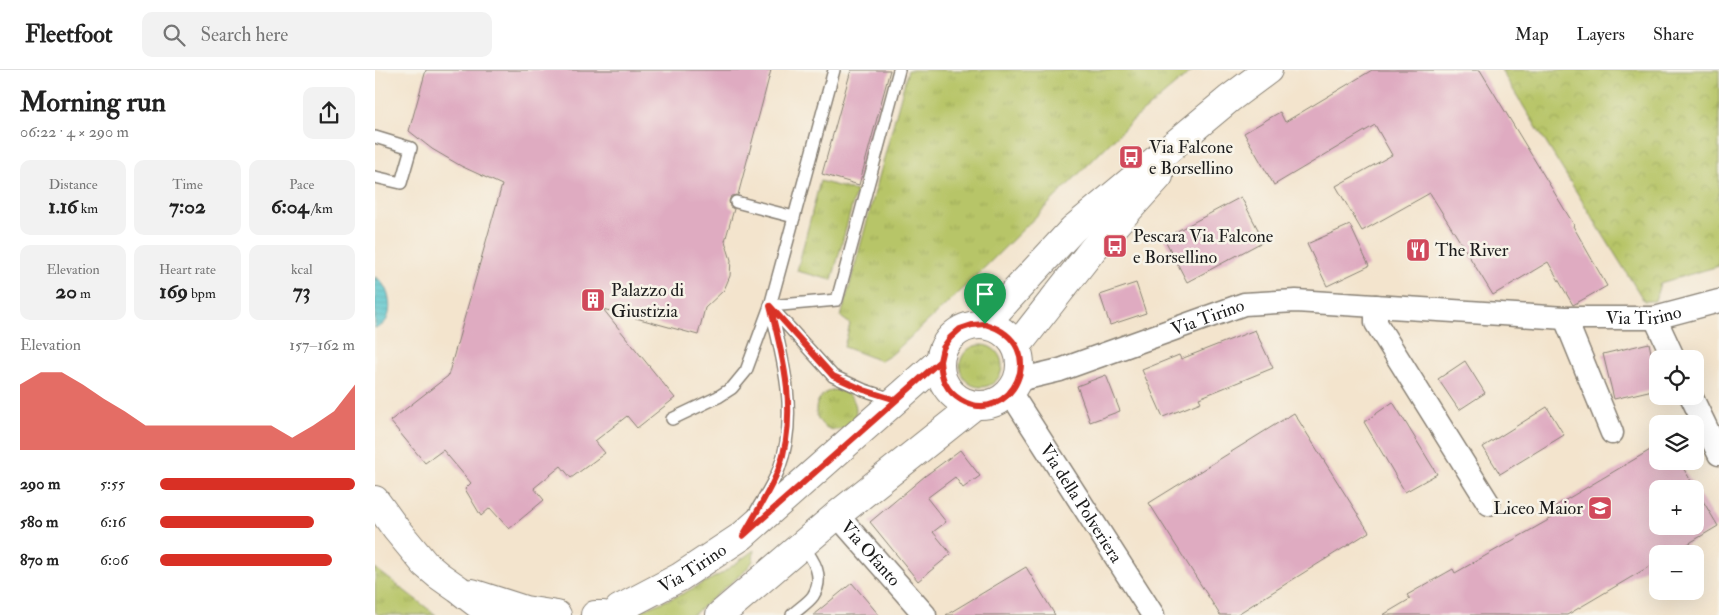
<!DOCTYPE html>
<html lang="en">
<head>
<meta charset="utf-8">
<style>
  :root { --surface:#fff; --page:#f2f2f2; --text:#222; --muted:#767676; --line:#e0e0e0; --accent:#d93025 }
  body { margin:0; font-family:"IM FELL Double Pica",serif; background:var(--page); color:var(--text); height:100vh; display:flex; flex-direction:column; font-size:19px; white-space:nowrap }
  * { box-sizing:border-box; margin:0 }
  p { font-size:16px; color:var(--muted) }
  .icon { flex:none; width:28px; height:28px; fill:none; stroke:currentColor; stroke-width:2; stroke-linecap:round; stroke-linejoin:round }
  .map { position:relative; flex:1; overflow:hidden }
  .sheet { display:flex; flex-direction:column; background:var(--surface); width:375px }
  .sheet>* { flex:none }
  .tools { position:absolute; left:1274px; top:280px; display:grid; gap:10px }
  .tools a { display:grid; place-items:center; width:55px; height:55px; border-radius:10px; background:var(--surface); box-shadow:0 5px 20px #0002; font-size:25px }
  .pin { position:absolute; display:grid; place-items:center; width:42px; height:42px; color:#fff; margin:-51px -21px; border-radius:50% 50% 50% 0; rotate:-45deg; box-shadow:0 0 5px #0007 }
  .pin .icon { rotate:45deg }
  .round { display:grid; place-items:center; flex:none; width:52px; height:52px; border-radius:10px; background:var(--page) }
  .summary { display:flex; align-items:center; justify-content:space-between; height:85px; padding:0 20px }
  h1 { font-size:28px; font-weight:700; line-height:38px }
  .figures { display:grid; grid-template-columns:repeat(3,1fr); gap:8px; height:85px; padding:5px 20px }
  .figures div { display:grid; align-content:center; border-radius:10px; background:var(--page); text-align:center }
  .figures b { font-size:21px; font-weight:700 }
  .figures small { font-size:14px; font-weight:400 }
  .figures p { font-size:14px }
  .chart { height:140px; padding:10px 20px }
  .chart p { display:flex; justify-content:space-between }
  .chart svg { width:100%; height:90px; margin-top:5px; fill:var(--accent); opacity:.7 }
  ul { padding:0 20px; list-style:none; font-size:16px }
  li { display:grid; grid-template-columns:80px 60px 1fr; align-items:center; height:38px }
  li i { height:12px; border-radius:6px; background:var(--accent) }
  header { display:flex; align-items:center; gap:30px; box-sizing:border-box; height:70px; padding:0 25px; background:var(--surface); border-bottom:1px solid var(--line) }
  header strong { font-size:24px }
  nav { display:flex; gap:28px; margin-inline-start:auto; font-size:18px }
  .search { width:350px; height:45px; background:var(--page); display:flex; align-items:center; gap:12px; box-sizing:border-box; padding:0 18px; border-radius:10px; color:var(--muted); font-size:19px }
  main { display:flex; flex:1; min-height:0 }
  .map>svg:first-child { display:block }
  .grass { fill:url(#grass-tufts); stroke:#6a7042 }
  .park { fill:url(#park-crowns); stroke:#6a7042 }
  .water { fill:url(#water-rules); stroke:#3a7074 }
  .building { fill:#dfabc1; fill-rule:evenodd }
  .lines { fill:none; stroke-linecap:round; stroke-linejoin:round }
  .lane-casing { stroke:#888074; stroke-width:14 }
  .street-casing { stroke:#888074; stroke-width:25 }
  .secondary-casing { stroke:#888074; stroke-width:30 }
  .lane { stroke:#fff; stroke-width:11 }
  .street { stroke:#fff; stroke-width:22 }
  .secondary { stroke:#fff; stroke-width:28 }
  .route-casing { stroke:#fff; stroke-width:10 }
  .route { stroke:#d93025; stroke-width:6 }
  .labels { text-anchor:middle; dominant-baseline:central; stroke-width:5; stroke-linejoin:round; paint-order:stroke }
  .poi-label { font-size:18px; fill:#1c1c1c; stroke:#f7f3e8; text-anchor:start }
  .street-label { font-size:18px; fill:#1c1c1c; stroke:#f7f3e8 }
</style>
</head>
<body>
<header>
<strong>Fleetfoot</strong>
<div class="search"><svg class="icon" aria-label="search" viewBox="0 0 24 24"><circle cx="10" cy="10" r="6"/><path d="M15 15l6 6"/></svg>Search here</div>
<nav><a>Map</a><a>Layers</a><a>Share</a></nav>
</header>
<main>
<section class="sheet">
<div class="summary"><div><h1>Morning run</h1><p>06:22 · 4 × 290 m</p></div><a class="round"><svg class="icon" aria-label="share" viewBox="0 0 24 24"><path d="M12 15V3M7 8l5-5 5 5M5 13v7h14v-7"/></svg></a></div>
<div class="figures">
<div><p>Distance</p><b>1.16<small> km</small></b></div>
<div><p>Time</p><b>7:02</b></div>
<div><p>Pace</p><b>6:04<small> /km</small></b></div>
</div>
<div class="figures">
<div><p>Elevation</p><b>20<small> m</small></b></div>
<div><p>Heart rate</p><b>169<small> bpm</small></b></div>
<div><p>kcal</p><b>73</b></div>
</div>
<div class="chart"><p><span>Elevation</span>157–162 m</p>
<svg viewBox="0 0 160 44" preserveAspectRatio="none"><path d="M0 44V12L10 6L20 6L30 12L40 19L50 25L60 32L70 32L80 32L90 32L100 32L110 32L120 32L130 38L140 32L150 25L160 12V44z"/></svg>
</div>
<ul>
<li><b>290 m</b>5:55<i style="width:100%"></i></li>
<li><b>580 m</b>6:16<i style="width:79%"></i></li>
<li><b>870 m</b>6:06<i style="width:88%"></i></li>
</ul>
</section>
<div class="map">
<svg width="1344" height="545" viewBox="0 0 1344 545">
  <defs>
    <pattern id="grass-tufts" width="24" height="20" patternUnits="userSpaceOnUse" patternTransform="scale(1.25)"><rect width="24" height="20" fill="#b7c567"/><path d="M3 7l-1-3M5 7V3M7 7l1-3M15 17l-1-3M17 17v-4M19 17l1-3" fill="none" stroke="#9da959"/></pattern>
    <pattern id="park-crowns" width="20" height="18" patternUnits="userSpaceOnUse" patternTransform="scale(1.25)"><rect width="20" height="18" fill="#b7c567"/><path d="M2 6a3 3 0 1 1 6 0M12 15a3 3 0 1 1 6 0" fill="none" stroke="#9da959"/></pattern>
    <pattern id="water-rules" width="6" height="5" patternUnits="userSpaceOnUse" patternTransform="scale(1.25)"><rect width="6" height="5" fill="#57c5cc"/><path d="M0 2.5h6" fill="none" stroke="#4ba9af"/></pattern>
  </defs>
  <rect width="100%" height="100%" fill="#f7f3e8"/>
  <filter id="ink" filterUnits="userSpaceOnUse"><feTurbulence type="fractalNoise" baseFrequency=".02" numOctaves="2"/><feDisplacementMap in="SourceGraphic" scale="10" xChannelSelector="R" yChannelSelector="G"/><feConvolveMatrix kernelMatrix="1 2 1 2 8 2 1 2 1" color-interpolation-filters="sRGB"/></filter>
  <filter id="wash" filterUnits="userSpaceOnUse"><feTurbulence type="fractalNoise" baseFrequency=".0096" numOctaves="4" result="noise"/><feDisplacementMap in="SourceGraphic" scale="20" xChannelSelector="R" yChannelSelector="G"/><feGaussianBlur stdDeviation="1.12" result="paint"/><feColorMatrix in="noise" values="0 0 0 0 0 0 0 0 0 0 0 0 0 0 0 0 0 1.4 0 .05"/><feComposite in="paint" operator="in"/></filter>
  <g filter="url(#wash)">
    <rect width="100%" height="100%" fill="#f3e4cd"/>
    <g class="grass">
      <path d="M533,0h285l-62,52 -169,168 -71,65 -10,6 -37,-14 6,-23 -9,-7z"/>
      <path d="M445,111l36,10 -24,89 -35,-9z"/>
      <circle cx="606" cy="296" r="21"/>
      <circle cx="461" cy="340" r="20"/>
      <path d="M379,480l-1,11 -8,10 -52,44h-54l-2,-3 43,-17 41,-21z"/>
      <path d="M0,498l61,47h-57l-4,-3z"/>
    </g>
    <path class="park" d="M1126,0h218v196l-59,17 -5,18h-11z"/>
    <path class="water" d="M0,207c17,8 22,48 0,51z"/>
    <g id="blocks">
      <g class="building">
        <path d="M51,0h345l-33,125 -7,1 -2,5 1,6 4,2 -9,32 6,19 -1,16 -6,14 -19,18 -7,27 -95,-26 72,89 -38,30 -10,-12 -32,25 10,12 -34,25 -10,-12 -27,22 10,12 -35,29 -19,-21 -9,8 -16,-27 6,-6 -28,-33 -18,13 -35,-42 58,-45 54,-191 -41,-19 -29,-17 -23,-18z"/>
        <path d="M476,0h39l-31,115 -37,-11z"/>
        <path d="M997,0h108l94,155 -1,1 34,60 -34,19 -25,-43 -55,33 -63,-102 -68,38 -26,-45 56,-31 -17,-30 -101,60 -30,-52 36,-21 5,10z"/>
        <path d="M866,127l23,44 -77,41 -23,-44z"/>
        <path d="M975,155l19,41 -42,20 -20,-42z"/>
        <path d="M761,213l10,30 -36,12 -10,-30z"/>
        <path d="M880,260l18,38 -74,30 2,4 -38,15 -21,-47 37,-15 2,4z"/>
        <path d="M1274,273l8,37v9l-43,10 -11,-45z"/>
        <path d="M1090,291l20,32 -26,17 -21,-31z"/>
        <path d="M731,305l14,36 -30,11 -13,-36z"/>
        <path d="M1018,332l44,72 -32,18 -41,-70z"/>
        <path d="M1172,337l17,28 -64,39 -17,-27z"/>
        <path d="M919,343l75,119 -133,83h-16l-71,-112z"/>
        <path d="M1282,376v15h22l39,65 -47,28h-14v8l-90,53h-184l27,-16 -3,-4 46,-26 2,4 97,-55 -5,-7zM1282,419h38v37h-38z"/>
        <path d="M585,380l20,26 -17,12 -8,-11 -28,21 19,24 -13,10 18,22 -33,27 -48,-59 55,-46z"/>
        <path d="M651,497l29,48h-109z"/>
        <path d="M477,513l27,32h-66z"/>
      </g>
    </g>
  </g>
  <g filter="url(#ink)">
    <use href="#blocks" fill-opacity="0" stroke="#888074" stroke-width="1"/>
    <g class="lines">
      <defs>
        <g id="lane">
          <path d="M0,67l36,11 -10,35 -26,-6"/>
          <path d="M361,132l58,15"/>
          <path d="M395,236l67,-6 62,-230"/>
          <path d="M297,349l46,-22 14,-9 14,-17 24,-65 64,-236"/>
          <path d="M380,443c8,-14 18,-29 24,-44 20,-53 4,-110 -9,-163l63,70 31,14 30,10"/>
          <path d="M417,545c6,-6 16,-12 21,-19 12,-19 1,-36 -11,-51"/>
        </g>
        <g id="street">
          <path d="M1001,236v17l113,181"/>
          <path d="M1190,248l47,115"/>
          <path d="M1280,248l19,41"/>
          <path id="s1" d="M643,310l42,-10 184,-66 52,-3 269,17h90l64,-17"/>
          <path id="s2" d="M635,322l143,223"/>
          <path d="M1316,326l28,58"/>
          <path id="s3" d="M462,445l88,100"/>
        </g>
        <g id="secondary">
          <path d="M610,254l88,-95 156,-130 39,-29"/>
          <circle cx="605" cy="295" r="40"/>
          <path d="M642,276l76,-97 66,-73"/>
          <path d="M0,430l21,29 29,35 13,11 20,14 34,26"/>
          <path d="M97,523l53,17 32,5"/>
          <path id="s4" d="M244,539l61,-32 62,-41 198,-175"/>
          <path d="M220,545h8"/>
          <path d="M345,545l117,-100 138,-110"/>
        </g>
      </defs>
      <use href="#lane" class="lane-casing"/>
      <use href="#street" class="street-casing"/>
      <use href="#secondary" class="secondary-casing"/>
      <use href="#lane" class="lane"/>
      <use href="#street" class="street"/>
      <use href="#secondary" class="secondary"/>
    </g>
  </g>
  <g class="lines" filter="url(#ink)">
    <defs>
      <path id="route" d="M610,254l-13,1 -12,4 -10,9 -7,10 -3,13 -44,39 -32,-10 -31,-14 -63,-70c14,53 28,109 9,162 -7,20 -25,48 -36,68 65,-58 132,-116 197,-175 1,17 6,30 21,39 48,29 94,-55 24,-76"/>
    </defs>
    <use href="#route" class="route-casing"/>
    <use href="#route" class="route"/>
  </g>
  <defs>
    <symbol id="bus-square" viewBox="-11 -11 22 22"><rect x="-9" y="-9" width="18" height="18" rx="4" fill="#d1495b" stroke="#f7f3e8"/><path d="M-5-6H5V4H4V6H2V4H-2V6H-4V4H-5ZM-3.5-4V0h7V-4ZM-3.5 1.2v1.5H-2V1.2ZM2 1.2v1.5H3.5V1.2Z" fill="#fff"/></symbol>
    <symbol id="restaurant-square" viewBox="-11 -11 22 22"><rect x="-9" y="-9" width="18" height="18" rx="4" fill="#d1495b" stroke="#f7f3e8"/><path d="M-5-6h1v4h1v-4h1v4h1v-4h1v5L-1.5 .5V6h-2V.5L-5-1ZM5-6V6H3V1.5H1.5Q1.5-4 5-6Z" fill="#fff"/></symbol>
    <symbol id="building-square" viewBox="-11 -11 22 22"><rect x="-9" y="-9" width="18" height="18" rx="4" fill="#d1495b" stroke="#f7f3e8"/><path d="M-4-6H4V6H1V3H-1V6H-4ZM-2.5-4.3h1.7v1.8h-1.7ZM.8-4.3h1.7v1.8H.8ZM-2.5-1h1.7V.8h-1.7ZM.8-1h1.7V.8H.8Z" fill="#fff"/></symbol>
    <symbol id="school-square" viewBox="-11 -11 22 22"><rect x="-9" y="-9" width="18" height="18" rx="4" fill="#d1495b" stroke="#f7f3e8"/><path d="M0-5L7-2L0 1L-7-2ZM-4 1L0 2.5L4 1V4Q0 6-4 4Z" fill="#fff"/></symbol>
  </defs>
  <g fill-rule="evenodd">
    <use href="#bus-square" x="742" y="73" width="28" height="28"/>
    <use href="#bus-square" x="726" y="162" width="28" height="28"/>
    <use href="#restaurant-square" x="1029" y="166" width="28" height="28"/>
    <use href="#building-square" x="204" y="216" width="28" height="28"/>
    <use href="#school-square" x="1211" y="424" width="28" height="28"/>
  </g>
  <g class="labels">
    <g class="poi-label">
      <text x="774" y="77">Via Falcone<tspan x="774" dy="21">e Borsellino</tspan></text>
      <text x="758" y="166">Pescara Via Falcone<tspan x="758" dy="21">e Borsellino</tspan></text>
      <text x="1060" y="180">The River</text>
      <text x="236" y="220">Palazzo di<tspan x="236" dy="21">Giustizia</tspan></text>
      <text x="1208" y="438" text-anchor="end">Liceo Maior</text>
    </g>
    <g class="street-label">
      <text stroke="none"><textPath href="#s1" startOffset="639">Via Tirino</textPath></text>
      <text stroke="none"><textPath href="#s1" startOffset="200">Via Tirino</textPath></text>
      <text stroke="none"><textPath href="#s2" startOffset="132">Via della Polveriera</textPath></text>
      <text stroke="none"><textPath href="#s3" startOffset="51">Via Ofanto</textPath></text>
      <text stroke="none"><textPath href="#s4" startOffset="84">Via Tirino</textPath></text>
    </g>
  </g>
</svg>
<div class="tools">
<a><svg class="icon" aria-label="locate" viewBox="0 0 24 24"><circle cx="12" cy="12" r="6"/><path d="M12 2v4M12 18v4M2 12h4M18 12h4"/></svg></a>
<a><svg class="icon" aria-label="layers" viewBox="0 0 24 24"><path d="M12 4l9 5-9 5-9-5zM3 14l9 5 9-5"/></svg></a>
<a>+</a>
<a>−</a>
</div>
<div class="pin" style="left:610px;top:254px;background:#1e9e55"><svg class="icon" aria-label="arrive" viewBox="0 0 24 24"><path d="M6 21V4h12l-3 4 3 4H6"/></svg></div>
</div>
</main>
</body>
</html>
